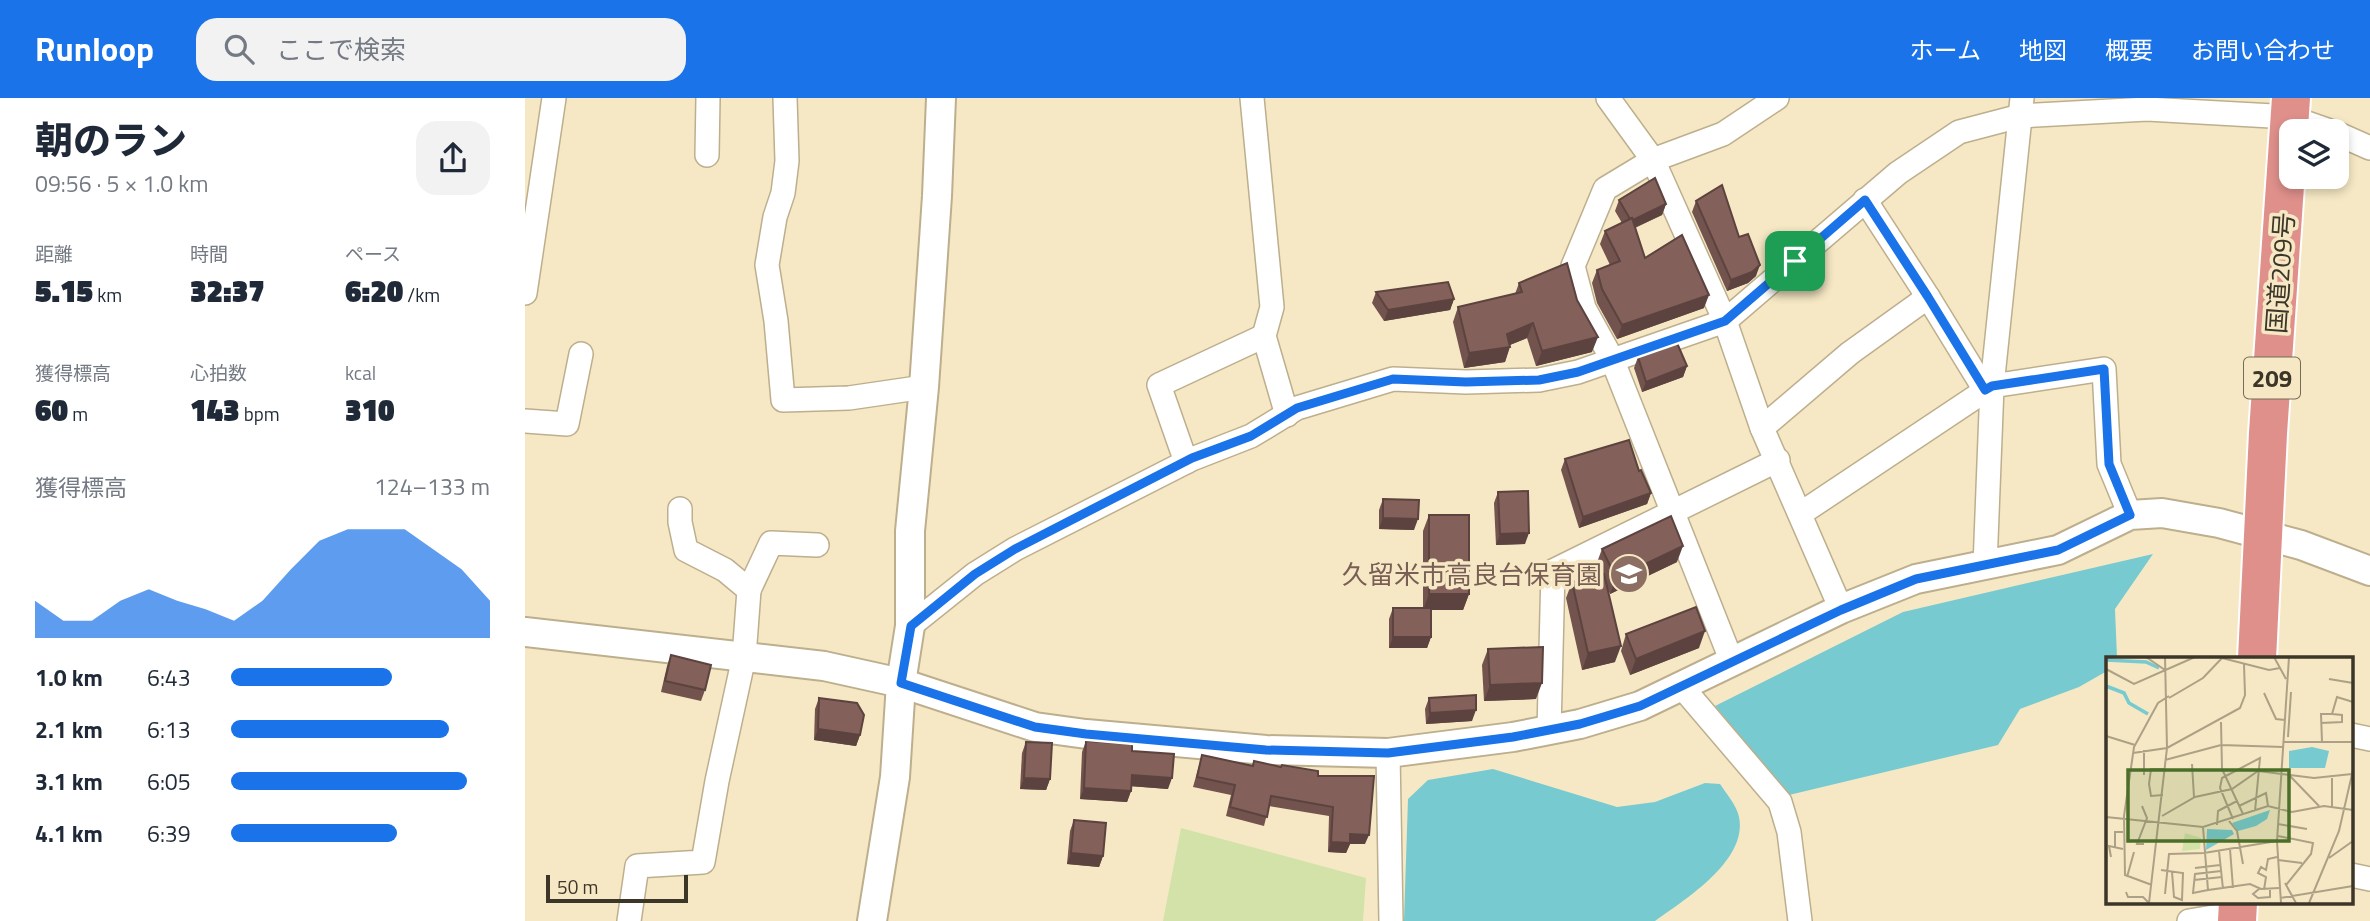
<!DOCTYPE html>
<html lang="ja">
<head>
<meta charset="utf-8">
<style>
  :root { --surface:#fff; --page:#f2f2f3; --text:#1f2937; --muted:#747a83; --accent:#1a73e8 }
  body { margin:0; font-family:"Titillium Web","Noto Sans JP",sans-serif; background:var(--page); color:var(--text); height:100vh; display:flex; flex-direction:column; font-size:26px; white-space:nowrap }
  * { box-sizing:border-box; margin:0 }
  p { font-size:23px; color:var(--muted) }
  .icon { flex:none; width:38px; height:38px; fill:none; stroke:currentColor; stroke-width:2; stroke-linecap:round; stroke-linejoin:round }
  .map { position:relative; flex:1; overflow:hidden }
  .side { display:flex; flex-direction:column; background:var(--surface); width:525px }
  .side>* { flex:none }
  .buttons { position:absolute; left:1754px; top:21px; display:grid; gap:14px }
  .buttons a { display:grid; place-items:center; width:70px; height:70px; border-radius:14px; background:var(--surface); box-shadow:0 4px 10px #0003; font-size:35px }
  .scale { position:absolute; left:21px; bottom:18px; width:142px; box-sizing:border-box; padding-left:7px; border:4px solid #3c3629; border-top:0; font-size:19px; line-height:24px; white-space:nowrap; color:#3c3629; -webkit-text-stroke:5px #f6e8c4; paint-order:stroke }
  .pin { position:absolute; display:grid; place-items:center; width:60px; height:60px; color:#fff; margin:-30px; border-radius:14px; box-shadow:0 4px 10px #0006 }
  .round { display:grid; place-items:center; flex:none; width:74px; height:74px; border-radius:21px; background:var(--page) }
  .summary { display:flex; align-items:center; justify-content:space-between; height:119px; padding:0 35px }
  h1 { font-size:38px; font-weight:800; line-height:52px }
  .figures { display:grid; grid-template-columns:repeat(3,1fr); gap:10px; height:119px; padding:7px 35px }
  .figures div { display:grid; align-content:center }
  .figures b { font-size:30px; font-weight:800 }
  .figures small { font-size:19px; font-weight:400 }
  .figures p { font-size:19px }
  .chart { height:196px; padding:14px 35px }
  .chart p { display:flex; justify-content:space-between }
  .chart svg { width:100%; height:126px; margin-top:7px; fill:var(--accent); opacity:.7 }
  ul { padding:0 35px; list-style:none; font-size:23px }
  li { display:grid; grid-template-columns:112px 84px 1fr; align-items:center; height:52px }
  li i { height:18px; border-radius:9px; background:var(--accent) }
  header { display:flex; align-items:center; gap:42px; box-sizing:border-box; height:98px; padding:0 35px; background:var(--accent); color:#fff }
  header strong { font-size:33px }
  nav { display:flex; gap:38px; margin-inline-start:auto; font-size:24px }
  .search { width:490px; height:63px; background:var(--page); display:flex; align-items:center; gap:18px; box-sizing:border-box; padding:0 24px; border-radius:21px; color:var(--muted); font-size:26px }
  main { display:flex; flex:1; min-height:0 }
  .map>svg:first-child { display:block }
  .green { fill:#d2e2a8 }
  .water { fill:#77cad0 }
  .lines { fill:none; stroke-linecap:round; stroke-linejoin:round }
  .minor-casing { stroke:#bdaf8d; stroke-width:26 }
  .tertiary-casing { stroke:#bdaf8d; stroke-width:32 }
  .trunk-casing { stroke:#fff; stroke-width:42 }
  .minor { stroke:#fff; stroke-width:23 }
  .tertiary { stroke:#fff; stroke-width:28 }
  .trunk { stroke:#df908b; stroke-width:38 }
  .wall { fill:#72534d }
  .shaded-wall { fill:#5c433f }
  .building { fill:#84605a; stroke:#5c433f; stroke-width:2 }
  .route-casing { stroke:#fff; stroke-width:14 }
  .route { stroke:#1a73e8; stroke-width:9 }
  .labels { text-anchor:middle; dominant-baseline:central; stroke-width:7; stroke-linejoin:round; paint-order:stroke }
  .shield { fill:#f6e8c4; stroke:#746b58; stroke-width:2 }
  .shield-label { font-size:24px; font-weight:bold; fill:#3c3629 }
  .street-label { font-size:26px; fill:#3c3629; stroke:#f6e8c4 }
  .education-label { font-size:26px; fill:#785e54; stroke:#f6e8c4; text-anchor:end }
  .inset-river { fill:none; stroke:#77cad0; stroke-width:3.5 }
  .inset-road { fill:none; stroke:#aca186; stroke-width:2 }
  .view { fill:#4b6f28; fill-opacity:0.15; stroke:#4b6f28; stroke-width:3.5 }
  .inset-edge { fill:none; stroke:#3c3629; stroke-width:3.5 }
</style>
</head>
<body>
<header>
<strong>Runloop</strong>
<div class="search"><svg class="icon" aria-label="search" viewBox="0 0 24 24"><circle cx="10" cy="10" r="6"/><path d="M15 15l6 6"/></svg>ここで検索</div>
<nav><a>ホーム</a><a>地図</a><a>概要</a><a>お問い合わせ</a></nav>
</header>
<main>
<section class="side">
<div class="summary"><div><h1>朝のラン</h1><p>09:56 · 5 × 1.0 km</p></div><a class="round"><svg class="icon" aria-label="share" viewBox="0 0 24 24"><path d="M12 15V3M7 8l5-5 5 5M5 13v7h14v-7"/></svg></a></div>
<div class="figures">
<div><p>距離</p><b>5.15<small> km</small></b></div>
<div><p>時間</p><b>32:37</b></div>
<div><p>ペース</p><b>6:20<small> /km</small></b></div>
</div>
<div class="figures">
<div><p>獲得標高</p><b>60<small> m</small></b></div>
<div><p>心拍数</p><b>143<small> bpm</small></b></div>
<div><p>kcal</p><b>310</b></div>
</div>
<div class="chart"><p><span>獲得標高</span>124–133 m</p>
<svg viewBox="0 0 160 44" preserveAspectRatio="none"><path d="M0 44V31L10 38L20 38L30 31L40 27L50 31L60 34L70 38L80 31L90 20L100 10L110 6L120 6L130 6L140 13L150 20L160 31V44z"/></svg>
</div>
<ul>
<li><b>1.0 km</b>6:43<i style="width:62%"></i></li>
<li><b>2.1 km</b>6:13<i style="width:84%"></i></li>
<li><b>3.1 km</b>6:05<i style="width:91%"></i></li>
<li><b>4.1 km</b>6:39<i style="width:64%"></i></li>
</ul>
</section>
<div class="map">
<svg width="1845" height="823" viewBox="0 0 1845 823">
  <rect width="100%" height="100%" fill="#f6e8c4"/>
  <path class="green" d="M656,730l185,50 -3,43h-200z"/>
  <g class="water">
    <path d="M1628,456l-38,55 2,49 -10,1v12l-28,16 -59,22 -22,36 -209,50 -74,-89 188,-94z"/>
    <path d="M968,671l124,38 38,-5 50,-19 15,1c6,9 17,22 19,33 9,43 -53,82 -84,104h-251l4,-122 20,-19z"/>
  </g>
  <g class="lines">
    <defs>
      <g id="minor">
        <path d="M260,0l2,63 -4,32 -8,24 -8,48 9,56 7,79 66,-2 75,-11"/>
        <path d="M727,0l20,209 -8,29 23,79"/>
        <path d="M1083,0l45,62 72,161 37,107 79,181"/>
        <path d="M1811,35l34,15"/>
        <path d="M182,57l1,-57"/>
        <path d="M1340,102l63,97 57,93"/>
        <path d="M0,195l29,-195"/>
        <path d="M0,323l42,3 14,-70"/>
        <path d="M1237,330l88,-75 78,-56"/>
        <path d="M661,364l-27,-77 105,-49"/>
        <path d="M1275,416l192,-128 112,-17 5,95 21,51"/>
        <path d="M1460,468l7,-180 30,-288"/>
        <path d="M224,492l22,-47 46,2"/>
        <path d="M385,528l65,-52 40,-25 177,-90 59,-23 46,-28 96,-29 73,3 73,-2 39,-8 147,-51 173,-148 61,-41 61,-16 127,-7 143,8 40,14"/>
        <path d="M1207,564l-120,-303 -28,-51 -11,-42 32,-77 48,-29 70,-26 54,-36"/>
        <path d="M1157,589l98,115 9,30 11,89"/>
        <path d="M1024,632l4,-159 225,-111"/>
        <path d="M1826,637l19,4"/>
        <path d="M863,655l3,168"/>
        <path d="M1826,777l19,4"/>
        <path d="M104,823l8,-55 66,-4 14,-81 27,-124 5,-67 -24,-20 -39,-20 -6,-28v-13"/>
        <path d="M1664,823l48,-8"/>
      </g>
      <g id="tertiary">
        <path d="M0,534l299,34 77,17 134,44 51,7 180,16 122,3 125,-16 67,-13 60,-18 201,-97 75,-30 142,-29 72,-35 32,-2 57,10 82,22 69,26"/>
        <path d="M347,823l23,-144 6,-94 9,-57v-95l14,-144 13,-191 4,-98"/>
      </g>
      <g id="trunk">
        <path d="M1732,561l11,-226 23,-335"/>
        <path d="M1712,823l1,-19"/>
      </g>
    </defs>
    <use href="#minor" class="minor-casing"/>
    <use href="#tertiary" class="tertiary-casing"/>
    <use href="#trunk" class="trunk-casing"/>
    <use href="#minor" class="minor"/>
    <use href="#tertiary" class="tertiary"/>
    <use href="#trunk" class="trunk"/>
  </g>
  <g class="wall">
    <path d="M1094,102l47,4 -4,11 -27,13 10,30 59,50 -87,31 -20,-36 -5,-20 5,-13 13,-5 -10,-21 5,-13 17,-8 -7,-12z"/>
    <path d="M1171,103l43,36 17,39 -8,7 -21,8 -35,-79z"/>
    <path d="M994,185l73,69 -56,14 -9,-28 -17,7 -5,17 -41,6 -11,-46 5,-15 57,-13z"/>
    <path d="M851,194l78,7 -4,11 -66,11 -12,-18z"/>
    <path d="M1113,259l49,9 -4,11 -41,15 -8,-24z"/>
    <path d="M1040,361l86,34 -4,11 -68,24 -18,-58z"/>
    <path d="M973,394l27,52 -29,1 -2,-42z"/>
    <path d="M858,401l31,31 -35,-1v-19z"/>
    <path d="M904,417l40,79 -6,16h-32v27l-4,11h-38v-29l4,-11h30v-77z"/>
    <path d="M1077,451l75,13 -67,32 -3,-7 8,75 -33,8 -16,-72 6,-16 29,-7 -5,-10z"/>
    <path d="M1101,536l73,14 -69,27 -9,-24z"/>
    <path d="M963,551l48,50 -52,2 -2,-36z"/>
    <path d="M146,557l34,35 -4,11 -40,-9 6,-26z"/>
    <path d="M294,600l41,37 -4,11 -42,-6 1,-31z"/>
    <path d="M904,600l43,23 -46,3 -1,-15z"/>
    <path d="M561,643l46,10 36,38 -37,-3v5l-4,11 -47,-3 2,-47z"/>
    <path d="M501,644l24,37 -4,11 -26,-1 2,-36z"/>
    <path d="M677,657l50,11 2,-5 64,15 47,68h-15l-4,9 -18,-1 1,-36 -60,-10 -5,20 -38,-10 5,-21 -38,-8z"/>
    <path d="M549,722l29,36 -4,11 -32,-3 3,-33z"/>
  </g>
  <g class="shaded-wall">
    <path d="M1141,106l-4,11 -35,16 4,-11z"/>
    <path d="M1235,167l-4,11 -8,7 -21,8 4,-11z"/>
    <path d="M1184,197l-5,13 -87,31 5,-14z"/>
    <path d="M929,201l-4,11 -66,11 4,-11z"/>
    <path d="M1008,225l-6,15 -25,10 8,-1 -5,15 -41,6 5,-15 38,-19z"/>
    <path d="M1073,239l-6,15 -56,14 6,-15z"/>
    <path d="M1162,268l-4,11 -41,15 4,-10z"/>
    <path d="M1126,395l-4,11 -68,24 4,-11z"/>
    <path d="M858,420l35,1 -4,11 -35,-1z"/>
    <path d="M1004,435l-4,11 -29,1 4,-11z"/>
    <path d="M1158,448l-6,16 -67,32 6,-16z"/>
    <path d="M904,496h40l-6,16h-40z"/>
    <path d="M1180,533l-6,17 -69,27 6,-16z"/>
    <path d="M868,539h38l-4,11h-38z"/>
    <path d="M1096,548l-6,16 -33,8 6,-17z"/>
    <path d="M1017,585l-6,16 -52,2 6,-16z"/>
    <path d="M951,612l-4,11 -46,3 4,-11z"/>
    <path d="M293,631l42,6 -4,11 -42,-6z"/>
    <path d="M607,677l40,3 -4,11 -40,-3z"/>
    <path d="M499,680l26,1 -4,11 -26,-1z"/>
    <path d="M559,690l47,3 -4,11 -47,-3z"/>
    <path d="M825,736l19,1 -4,9h-15l-4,9 -18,-1 3,-10z"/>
    <path d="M546,755l32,3 -4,11 -32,-3z"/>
  </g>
  <g class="building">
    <path d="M1130,80l11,26 -33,16 -1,-2 -2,1 -11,-19z"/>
    <path d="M1197,87l17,52 9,-3 12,31 -8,7 -21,8 -35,-79z"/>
    <path d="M1107,120l13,40 37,-23 27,60 -87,30 -20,-36 -5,-19 23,-9 -15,-30z"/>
    <path d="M1042,165l10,37 21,37 -56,14 -9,-28 -26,11 3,13 -41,6 -11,-46 64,-15 -3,-9z"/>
    <path d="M923,184l6,17 -66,11 -12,-18z"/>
    <path d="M1152,245l10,23 -41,16 -8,-25z"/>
    <path d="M1104,342l10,31 2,-1 10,23 -68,24 -18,-58z"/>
    <path d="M1003,393l1,42 -29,1 -2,-42z"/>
    <path d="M858,401l36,1 -1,19 -35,-1z"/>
    <rect x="904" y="417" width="40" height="79"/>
    <path d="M1146,418l12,30 -67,32 -14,-29z"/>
    <path d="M1079,476l17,72 -33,7 -16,-71z"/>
    <path d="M1171,509l9,24 -69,28 -10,-25z"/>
    <rect x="868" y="510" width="38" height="29"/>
    <path d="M1018,549l-1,36 -52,2 -2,-36z"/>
    <path d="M146,557l40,10 -6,25 -40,-9z"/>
    <path d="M951,597v15l-46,3 -1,-15z"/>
    <path d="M294,600l38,5 7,12 -4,20 -42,-6z"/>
    <path d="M561,643l46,3v7l42,3 -2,24 -40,-3 -1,16 -47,-3z"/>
    <path d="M501,644l26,1 -2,36 -26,-1z"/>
    <path d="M677,657l51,11 1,-5 27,6 1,-2 36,6v5h56l-5,59 -19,-1v9l-19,-1 2,-35 -62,-11 -4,21 -37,-10 5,-22 -38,-8z"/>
    <path d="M549,722l32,3 -3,33 -32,-3z"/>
  </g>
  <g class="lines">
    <defs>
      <path id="route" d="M1340,102l63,97 57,93 7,-4 112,-17 5,95 21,51 -72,35 -142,29 -75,31 -201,96 -60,18 -67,13 -125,16 -122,-3 -180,-16 -51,-7 -134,-44 10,-57 64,-52 40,-25 177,-91 59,-22 46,-28 96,-29 73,3 73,-2 39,-8 147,-51z"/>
    </defs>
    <use href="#route" class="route-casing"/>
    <use href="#route" class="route"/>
  </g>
  <defs>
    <symbol id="school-disc" viewBox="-11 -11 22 22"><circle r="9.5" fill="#8d6e63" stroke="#f6e8c4"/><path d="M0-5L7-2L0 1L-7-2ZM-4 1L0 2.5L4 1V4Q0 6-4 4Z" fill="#fff"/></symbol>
  </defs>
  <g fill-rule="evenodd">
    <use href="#school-disc" x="1082" y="454" width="44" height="44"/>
  </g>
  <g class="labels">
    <rect class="shield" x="1719" y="259.5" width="56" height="41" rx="5"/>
    <g class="shield-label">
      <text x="1747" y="280">209</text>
    </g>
    <g class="street-label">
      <text transform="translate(1755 175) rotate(-86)">国道209号</text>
    </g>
    <g class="education-label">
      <text x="1077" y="476">久留米市高良台保育園</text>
    </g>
  </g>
  <g transform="translate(1581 559)">
    <rect width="247" height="247" fill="#f6e8c4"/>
    <path d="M79,176l16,5 -1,11 -18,2z" fill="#d2e2a8"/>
    <path d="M206,90l17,4 -4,17h-36v-17zM164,153l-3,9 -11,7 -18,5 -6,-8zM101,172l25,1 2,4 -28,16z" fill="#77cad0"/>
    <path class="inset-river" d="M0,3l40,2 13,6M0,29l18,7 5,10 19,11"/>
    <path class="inset-road" d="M40,0l19,13M168,0l12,22M116,1l47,12 11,-2M0,12l28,15 61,-27M223,22l24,4M158,36l12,26 9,1M63,41l34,-20 20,-21M115,65l1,47 21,45M215,66l21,-1v-7l-10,-1M0,79l29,9M182,80l3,-45M178,85h69M216,85l-1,-28h11l5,-17 16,5M27,96l34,-5 73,-40 5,-13 -1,-31M59,103l56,-15 62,2M86,107l2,33M38,118v-25M184,119l29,30M57,138l-12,1 -2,-12 2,-15h13M36,149l5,12 -10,26h7M133,149l27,-13 2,13M226,150v-32M56,159l33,-19 37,-8 26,-18 56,7 38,-4M0,160l97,10 65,-21 24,6 32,-6 29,4M127,162l-13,-31 2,-10 38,-20 -5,53M123,164l8,10 6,33M172,167l29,5M111,168l1,-14 19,-10M97,170l5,63 42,-6 11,5 18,-1M172,179l35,7 -2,11 -25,31M9,191v-16h8M124,192l3,39M113,194l4,38M5,200l-2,-11 14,3M223,201l24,-17M172,203l24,3M89,211l25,-3M55,213l7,1 15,2 -1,27 -8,-3 -2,-25M21,220l7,-25M88,223l28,-3M179,226l11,20M46,228l-27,-10 -1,-59 10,-69 24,-44 11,-7M153,232l-6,5 5,4 12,-1v-7M102,233l-15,3 2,-19 26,-3M158,233l2,-13 -8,-4 3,-6 5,3 2,-11 9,-2M20,235l2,5h15l6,6M59,237l4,-40 35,-1 73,-12M174,241l73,-12M43,246l18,-155 -2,-91M175,246l-4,-62 12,-184M203,246l30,-72 14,-61"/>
    <path class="view" d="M22,113h161v71h-161z"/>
    <rect width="247" height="247" class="inset-edge"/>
  </g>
</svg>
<div class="buttons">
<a><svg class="icon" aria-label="layers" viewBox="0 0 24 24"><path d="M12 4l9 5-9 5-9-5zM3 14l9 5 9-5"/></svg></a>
</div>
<div class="scale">50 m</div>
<div class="pin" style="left:1270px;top:163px;background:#1e9e55"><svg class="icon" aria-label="arrive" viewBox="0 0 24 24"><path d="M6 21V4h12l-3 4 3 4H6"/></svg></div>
</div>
</main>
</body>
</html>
